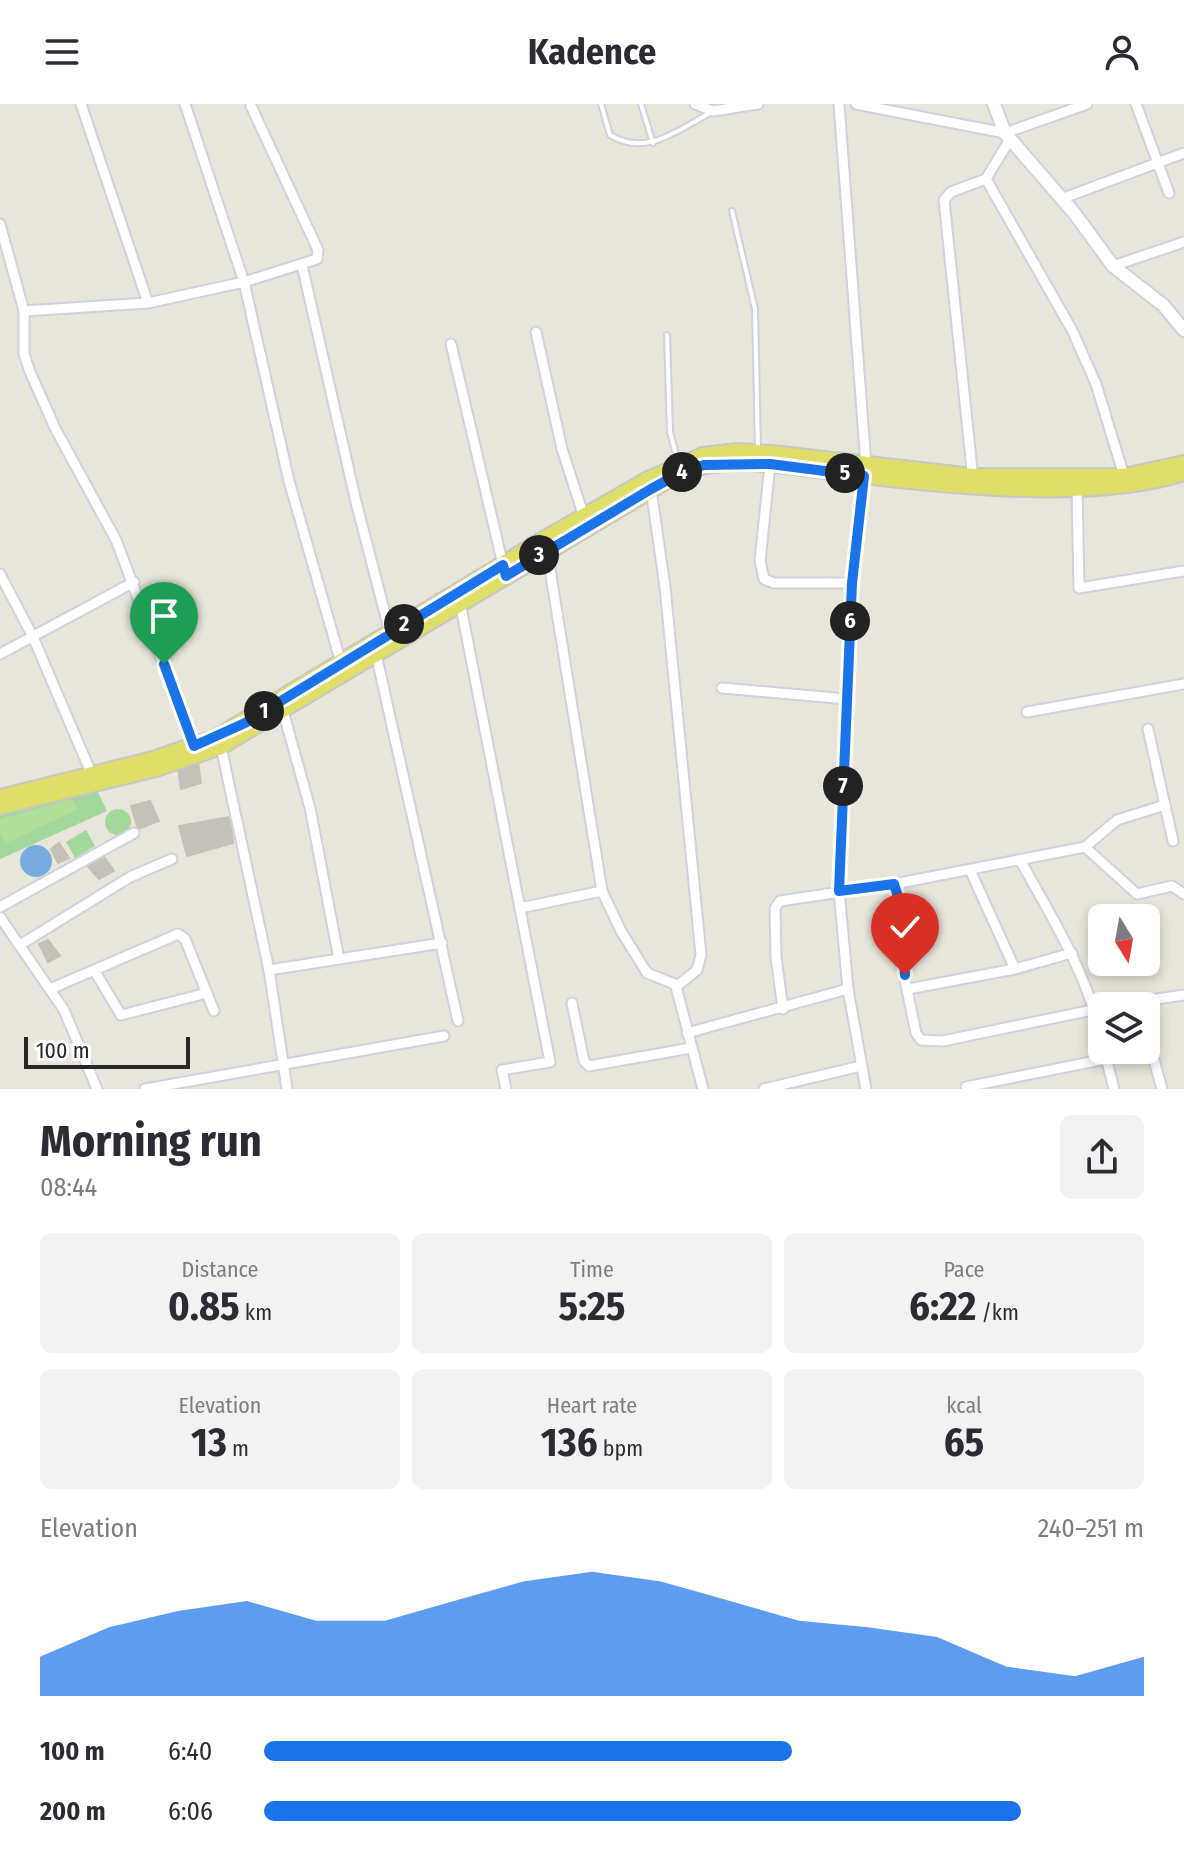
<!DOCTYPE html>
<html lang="en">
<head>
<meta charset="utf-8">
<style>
  :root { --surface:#fff; --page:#f2f2f3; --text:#2b2b33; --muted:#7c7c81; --accent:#1a73e8 }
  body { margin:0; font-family:"Fira Sans Condensed",sans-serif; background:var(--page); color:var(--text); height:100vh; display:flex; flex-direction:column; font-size:30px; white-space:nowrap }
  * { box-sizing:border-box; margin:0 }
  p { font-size:26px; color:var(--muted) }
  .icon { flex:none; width:44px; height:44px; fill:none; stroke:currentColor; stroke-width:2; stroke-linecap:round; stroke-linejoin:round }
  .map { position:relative; height:985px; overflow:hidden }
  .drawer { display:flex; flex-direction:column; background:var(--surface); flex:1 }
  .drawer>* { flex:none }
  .needle { width:52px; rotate:169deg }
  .buttons { position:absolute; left:1088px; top:800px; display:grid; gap:16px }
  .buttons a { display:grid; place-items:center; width:72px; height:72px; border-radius:12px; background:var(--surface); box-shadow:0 4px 12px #0003; font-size:40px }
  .scale { position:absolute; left:24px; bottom:20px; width:166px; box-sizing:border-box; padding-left:8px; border:4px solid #272727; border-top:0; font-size:22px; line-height:28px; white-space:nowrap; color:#272727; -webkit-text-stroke:6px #fff; paint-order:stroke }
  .pin { position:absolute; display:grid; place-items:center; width:68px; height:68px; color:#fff; margin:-82px -34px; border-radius:50% 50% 50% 0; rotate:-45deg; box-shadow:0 0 8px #0007 }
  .pin .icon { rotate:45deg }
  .km { position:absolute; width:40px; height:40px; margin:-20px; border-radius:50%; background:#222; color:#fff; font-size:22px; line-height:40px; text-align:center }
  .round { display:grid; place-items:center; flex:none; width:84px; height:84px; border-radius:12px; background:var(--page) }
  .head { display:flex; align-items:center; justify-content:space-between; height:136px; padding:0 40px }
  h1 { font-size:44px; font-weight:700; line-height:60px }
  .metrics { display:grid; grid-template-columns:repeat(3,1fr); gap:12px; height:136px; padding:8px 40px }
  .metrics div { display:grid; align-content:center; border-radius:12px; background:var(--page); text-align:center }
  .metrics b { font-size:40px; font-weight:700 }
  .metrics small { font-size:22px; font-weight:400 }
  .metrics p { font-size:22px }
  .chart { height:224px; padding:16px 40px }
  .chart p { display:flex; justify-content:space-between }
  .chart svg { width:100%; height:144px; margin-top:8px; fill:var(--accent); opacity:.7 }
  ul { padding:0 40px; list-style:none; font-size:26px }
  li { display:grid; grid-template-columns:128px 96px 1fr; align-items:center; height:60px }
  li i { height:20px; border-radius:10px; background:var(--accent) }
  header { display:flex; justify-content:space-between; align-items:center; height:104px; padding:0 40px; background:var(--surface); font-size:36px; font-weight:700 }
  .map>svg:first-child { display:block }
  .green { fill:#a3d89c }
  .pitch { fill:#b1df99 }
  .water { fill:#79acde }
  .building { fill:#c3c1ba; stroke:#c3c1b4; stroke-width:2 }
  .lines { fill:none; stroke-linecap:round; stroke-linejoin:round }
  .lane-casing { stroke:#d0d0de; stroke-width:8 }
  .street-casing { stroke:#d0d0de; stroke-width:13 }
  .secondary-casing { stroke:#d0d0de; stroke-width:16 }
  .primary-casing { stroke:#c7c7c7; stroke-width:18 }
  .lane { stroke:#fff; stroke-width:4 }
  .street { stroke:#fff; stroke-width:9 }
  .secondary { stroke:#fff; stroke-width:12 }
  .primary { stroke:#dede69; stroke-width:14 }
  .route-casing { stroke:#fff; stroke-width:16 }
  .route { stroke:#1a73e8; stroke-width:10 }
</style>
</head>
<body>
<header><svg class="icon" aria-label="menu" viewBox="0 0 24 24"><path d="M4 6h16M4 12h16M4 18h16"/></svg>Kadence<svg class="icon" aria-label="person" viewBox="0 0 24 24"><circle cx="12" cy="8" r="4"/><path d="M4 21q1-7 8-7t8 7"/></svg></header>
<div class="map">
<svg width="1184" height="985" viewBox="0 0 1184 985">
  <rect width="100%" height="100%" fill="#e8e5da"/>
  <g class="green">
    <path d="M92,676l15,31 -107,48v-54z"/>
    <circle cx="118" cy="718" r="13"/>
    <path d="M86,726l9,16 -20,12 -9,-16z"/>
  </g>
  <path class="pitch" d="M72,695l6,10 -72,34 -6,-11v-13z"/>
  <circle class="water" cx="36" cy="757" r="16"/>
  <g class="building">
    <path d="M198,658l3,21 -20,6 -3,-22z"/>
    <path d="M150,697l9,20 -21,8 -7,-23z"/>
    <path d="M230,713l3,26 -46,13 -8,-30z"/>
    <path d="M59,739l10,15 -11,5 -7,-14z"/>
    <path d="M102,750l12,17 -15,8 -14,-16z"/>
    <path d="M48,836l12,16 -12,6 -9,-18z"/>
  </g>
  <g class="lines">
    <defs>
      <g id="lane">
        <path d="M601,0l9,31c36,22 68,-5 100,-22"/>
        <path d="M641,0l12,39"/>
        <path d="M732,107l23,98 3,141"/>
        <path d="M667,231l3,97 8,30"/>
      </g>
      <g id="street">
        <path d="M81,0l67,199"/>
        <path d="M185,0l59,178 45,199 52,182"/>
        <path d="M695,0l18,7 45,-7"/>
        <path d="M839,0l27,361 -14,118 -13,308 9,98 18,100"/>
        <path d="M856,0l149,29 82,-29"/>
        <path d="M1136,0l33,89"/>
        <path d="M1010,35l-24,40 86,151 24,54 28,92"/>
        <path d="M1061,95l123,-46"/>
        <path d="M0,120l24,87v43l6,18 26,58 60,110 78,206"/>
        <path d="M302,161l54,237 34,131"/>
        <path d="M1113,162l71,-24"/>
        <path d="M24,207l124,-8 96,-21 73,-23 1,-9 -67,-144"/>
        <path d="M536,228l26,117 22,68"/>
        <path d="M451,240l52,221"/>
        <path d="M770,360l-10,97 4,18 10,4h78"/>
        <path d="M973,375l-29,-279 7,-8 35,-13"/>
        <path d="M1077,384l2,100 105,-17"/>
        <path d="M651,385l14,98 36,368 -4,15 -21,17 27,102"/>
        <path d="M0,470l33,63 59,138"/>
        <path d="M460,498l90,460 -48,8 4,19"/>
        <path d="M0,550l134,-72"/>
        <path d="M376,550l82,367"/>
        <path d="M722,584l125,11"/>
        <path d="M283,607l27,97 29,151"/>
        <path d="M1027,608l157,-28"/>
        <path d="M1148,625l25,112"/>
        <path d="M221,643l48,223 18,119"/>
        <path d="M1085,743l52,47 35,-8 12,8"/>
        <path d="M1020,756c33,59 68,115 82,181"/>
        <path d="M970,766l45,99"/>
        <path d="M894,780l7,35 1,46 14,68 5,7 22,1 159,-33"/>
        <path d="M602,787l19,40 26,42 30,12"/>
        <path d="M0,803l134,-74"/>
        <path d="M520,804l82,-17 -55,-340"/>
        <path d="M0,813l64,93 33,79"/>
        <path d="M20,841l110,-68 42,-18"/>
        <path d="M94,866l27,45 86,-22"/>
        <path d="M269,866l173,-27"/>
        <path d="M50,885l128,-55 7,5 29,72"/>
        <path d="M908,885l107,-20 57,-16"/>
        <path d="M572,899l12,58 5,5 102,-18"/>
        <path d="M1110,902l74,-11"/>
        <path d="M783,905l-7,-52 -1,-49 5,-7 114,-17 191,-37 32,-27 48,-15"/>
        <path d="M1146,927l16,58"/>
        <path d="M687,929l161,-44"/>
        <path d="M1104,946l10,39"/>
        <path d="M966,983l140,-28"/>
        <path d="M145,985l299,-53"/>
        <path d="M764,985l97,-23"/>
      </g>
      <path id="secondary" d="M994,0l11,29 70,81 38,52 50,39 21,25"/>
      <g id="primary">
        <path d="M0,693l153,-38 63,-22 324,-196 106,-61 57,-25 34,-4 35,2 201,23h151l60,-13"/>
        <path d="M0,703l156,-38 65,-22 463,-276c56,-16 114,-3 171,4 92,11 241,27 329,-2"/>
      </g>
    </defs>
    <use href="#lane" class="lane-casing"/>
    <use href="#street" class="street-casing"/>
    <use href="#secondary" class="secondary-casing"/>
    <use href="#primary" class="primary-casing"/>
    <use href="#lane" class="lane"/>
    <use href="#street" class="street"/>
    <use href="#secondary" class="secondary"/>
    <use href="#primary" class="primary"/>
  </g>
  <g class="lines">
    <defs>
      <path id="route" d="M164,560l30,82 51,-23 258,-158 3,11 145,-87 33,-18 20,-6 66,-1 94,12 -12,107 -13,308 55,-7 6,19 5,72"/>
    </defs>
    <use href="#route" class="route-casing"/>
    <use href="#route" class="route"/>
  </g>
</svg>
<div class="buttons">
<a><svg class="needle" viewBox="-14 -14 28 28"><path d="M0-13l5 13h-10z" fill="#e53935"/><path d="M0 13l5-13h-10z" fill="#7c7c81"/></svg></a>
<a><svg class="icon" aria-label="layers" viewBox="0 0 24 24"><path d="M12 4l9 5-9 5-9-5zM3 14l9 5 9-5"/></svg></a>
</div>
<div class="scale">100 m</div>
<div class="pin" style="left:164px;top:560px;background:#1e9e55"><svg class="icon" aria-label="arrive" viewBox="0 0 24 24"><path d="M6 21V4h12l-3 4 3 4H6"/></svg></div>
<div class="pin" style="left:905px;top:871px;background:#d93025"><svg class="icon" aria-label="check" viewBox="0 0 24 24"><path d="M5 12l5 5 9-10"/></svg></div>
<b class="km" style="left:264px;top:607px">1</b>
<b class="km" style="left:404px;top:520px">2</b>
<b class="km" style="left:539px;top:451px">3</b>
<b class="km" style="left:682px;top:368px">4</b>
<b class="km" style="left:845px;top:369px">5</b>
<b class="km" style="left:850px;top:517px">6</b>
<b class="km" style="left:843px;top:682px">7</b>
</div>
<section class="drawer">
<div class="head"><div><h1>Morning run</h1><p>08:44</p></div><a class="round"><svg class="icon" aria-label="share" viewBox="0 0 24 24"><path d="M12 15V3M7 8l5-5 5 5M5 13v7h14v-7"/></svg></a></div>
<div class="metrics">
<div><p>Distance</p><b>0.85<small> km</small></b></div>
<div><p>Time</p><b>5:25</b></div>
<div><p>Pace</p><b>6:22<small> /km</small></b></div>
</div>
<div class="metrics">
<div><p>Elevation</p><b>13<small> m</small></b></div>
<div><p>Heart rate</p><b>136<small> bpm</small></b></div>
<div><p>kcal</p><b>65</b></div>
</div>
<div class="chart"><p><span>Elevation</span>240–251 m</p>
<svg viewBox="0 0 160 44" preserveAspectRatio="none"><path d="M0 44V32L10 23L20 18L30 15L40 21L50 21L60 15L70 9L80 6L90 9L100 15L110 21L120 23L130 26L140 35L150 38L160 32V44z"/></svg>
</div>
<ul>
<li><b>100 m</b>6:40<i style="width:60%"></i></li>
<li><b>200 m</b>6:06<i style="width:86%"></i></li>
</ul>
</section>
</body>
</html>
